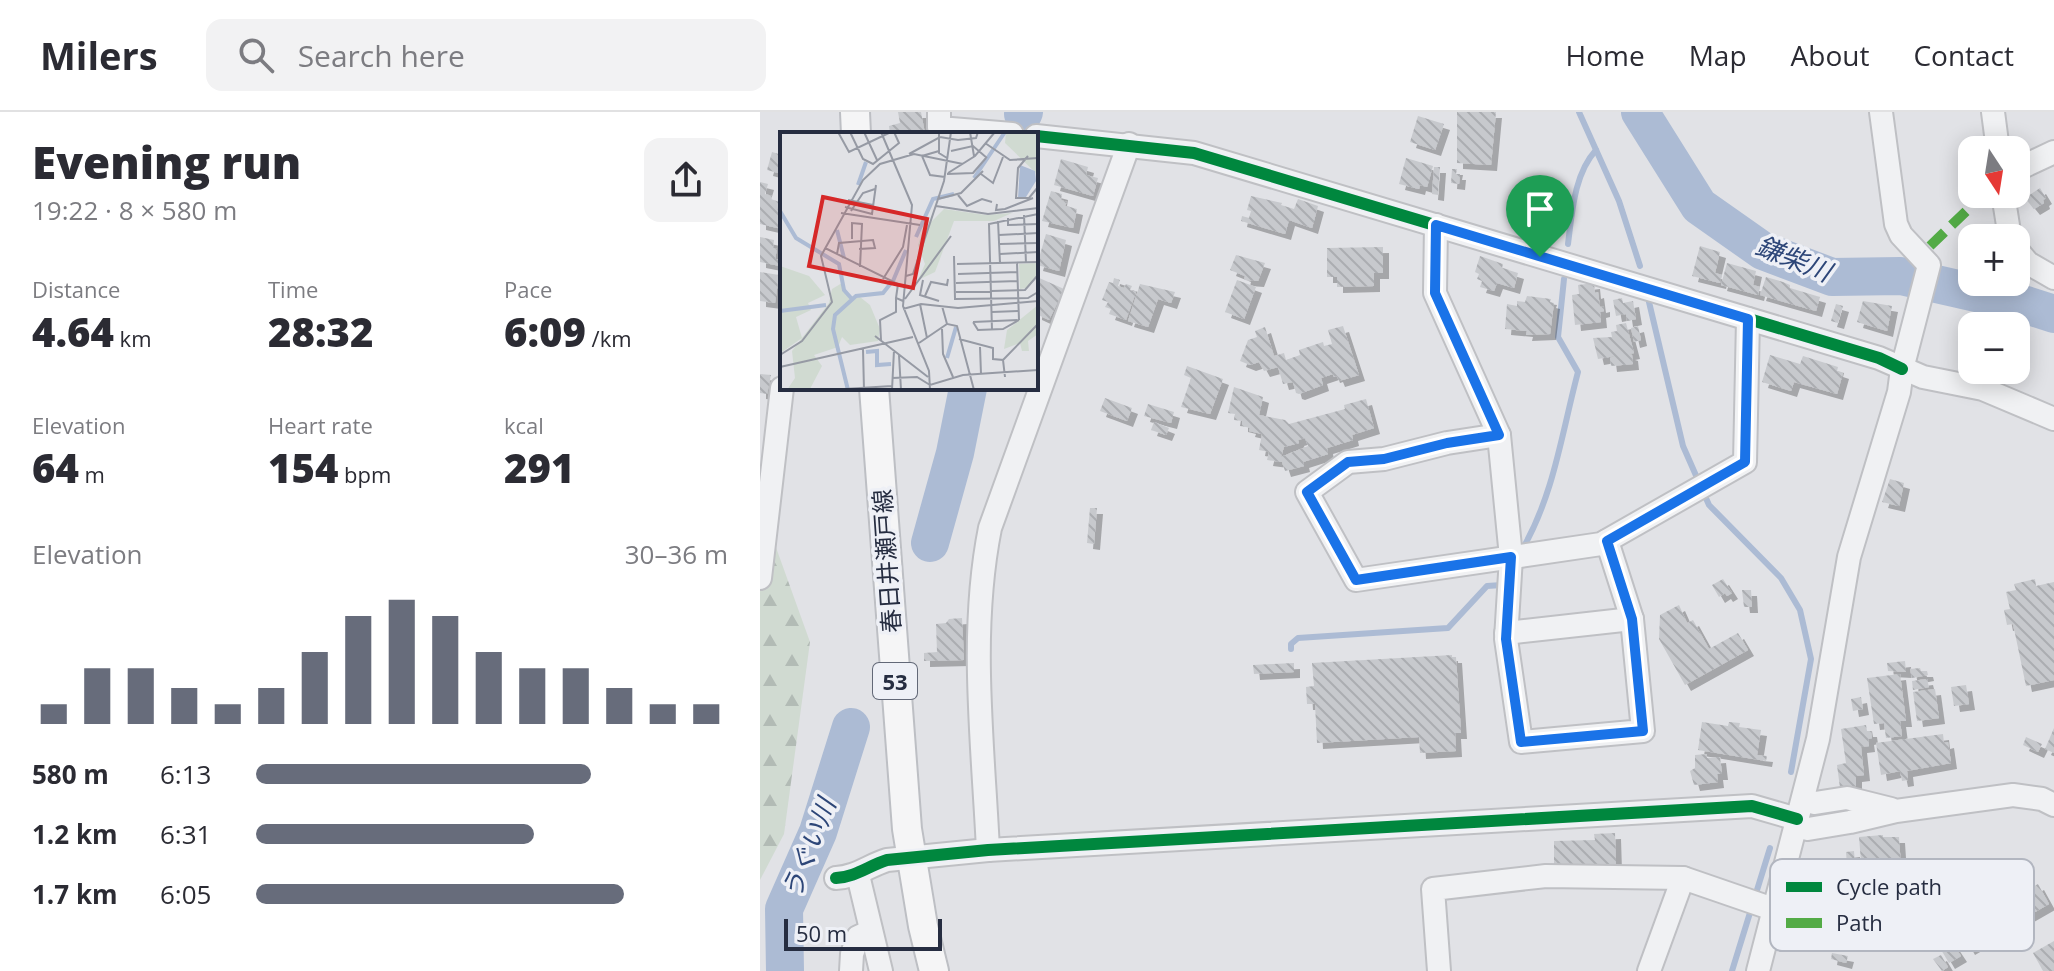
<!DOCTYPE html>
<html lang="en">
<head>
<meta charset="utf-8">
<style>
  :root { --surface:#fff; --page:#f2f2f3; --text:#2b2b33; --muted:#7c7c81; --line:#e1e1e2; --accent:#676c7b }
  body { margin:0; font-family:"Open Sans","Noto Sans JP",sans-serif; background:var(--page); color:var(--text); height:100vh; display:flex; flex-direction:column; font-size:30px; white-space:nowrap }
  * { box-sizing:border-box; margin:0 }
  p { font-size:26px; color:var(--muted) }
  .icon { flex:none; width:44px; height:44px; fill:none; stroke:currentColor; stroke-width:2; stroke-linecap:round; stroke-linejoin:round }
  .map { position:relative; flex:1; overflow:hidden }
  .side { display:flex; flex-direction:column; background:var(--surface); width:760px }
  .side>* { flex:none }
  .needle { width:52px; rotate:168deg }
  .controls { position:absolute; left:1198px; top:24px; display:grid; gap:16px }
  .controls a { display:grid; place-items:center; width:72px; height:72px; border-radius:16px; background:var(--surface); box-shadow:0 4px 20px #0003; font-size:40px }
  .scale { position:absolute; left:24px; bottom:20px; width:158px; box-sizing:border-box; padding-left:8px; border:4px solid #262d41; border-top:0; font-size:22px; line-height:28px; white-space:nowrap; color:#262d41; -webkit-text-stroke:6px #eef0f6; paint-order:stroke }
  .pin { position:absolute; display:grid; place-items:center; width:68px; height:68px; color:#fff; margin:-82px -34px; border-radius:50% 50% 50% 0; rotate:-45deg; box-shadow:0 0 8px #0007 }
  .pin .icon { rotate:45deg }
  .round { display:grid; place-items:center; flex:none; width:84px; height:84px; border-radius:16px; background:var(--page) }
  .summary { display:flex; align-items:center; justify-content:space-between; height:136px; padding:0 32px }
  h1 { font-size:44px; font-weight:800; line-height:60px }
  .metrics { display:grid; grid-template-columns:repeat(3,1fr); gap:12px; height:136px; padding:8px 32px }
  .metrics div { display:grid; align-content:center }
  .metrics b { font-size:40px; font-weight:800 }
  .metrics small { font-size:22px; font-weight:400 }
  .metrics p { font-size:22px }
  .chart { height:224px; padding:16px 32px }
  .chart p { display:flex; justify-content:space-between }
  .chart svg { width:100%; height:144px; margin-top:8px; stroke:var(--accent); stroke-width:6 }
  ul { padding:0 32px; list-style:none; font-size:26px }
  li { display:grid; grid-template-columns:128px 96px 1fr; align-items:center; height:60px }
  li i { height:20px; border-radius:10px; background:var(--accent) }
  header { display:flex; align-items:center; gap:48px; box-sizing:border-box; height:112px; padding:0 40px; background:var(--surface); border-bottom:2px solid var(--line) }
  header strong { font-size:38px }
  nav { display:flex; gap:44px; margin-inline-start:auto; font-size:28px }
  .search { width:560px; height:72px; background:var(--page); display:flex; align-items:center; gap:20px; box-sizing:border-box; padding:0 28px; border-radius:16px; color:var(--muted); font-size:30px }
  main { display:flex; flex:1; min-height:0 }
  .map>svg:first-child { display:block }
  .forest { fill:url(#forest-firs) }
  .lines { fill:none; stroke-linecap:round; stroke-linejoin:round }
  .stream { stroke:#acbbd4; stroke-width:6 }
  .river { stroke:#acbbd4; stroke-width:38 }
  .building { fill:url(#building-back-hatch); fill-rule:evenodd; filter:url(#shadow) }
  .minor-casing { stroke:#bfc0c4; stroke-width:26 }
  .major-casing { stroke:#bdbfc4; stroke-width:32 }
  .minor { stroke:#f0f1f3; stroke-width:22 }
  .major { stroke:#f5f5f6; stroke-width:28 }
  .quiet { stroke:#53ab46; stroke-width:10; stroke-dasharray:20 10; stroke-linecap:butt }
  .cycleway-casing { stroke:#eef0f6; stroke-width:17 }
  .cycleway { stroke:#00873e; stroke-width:12 }
  .route-casing { stroke:#fff; stroke-width:16 }
  .route { stroke:#1a73e8; stroke-width:10 }
  .labels { text-anchor:middle; dominant-baseline:central; stroke-width:7; stroke-linejoin:round; paint-order:stroke }
  .shield { fill:#eef0f6; stroke:#626877; stroke-width:2 }
  .shield-label { font-size:22px; font-weight:bold; fill:#262d41 }
  .street-label { font-size:24px; fill:#262d41; stroke:#eef0f6 }
  .water-label { font-size:26px; font-style:italic; fill:#2d4678; stroke:#eef0f6 }
  .inset-river { fill:none; stroke:#acbbd4; stroke-width:4 }
  .inset-road { fill:none; stroke:#969aa4; stroke-width:2 }
  .view { fill:#d62828; fill-opacity:0.15; stroke:#d62828; stroke-width:4 }
  .inset-edge { fill:none; stroke:#262d41; stroke-width:4 }
  .key { fill:#eef0f6; stroke:#b2b6c0; stroke-width:2 }
  .key-label { font-size:22px; fill:#262d41 }
</style>
</head>
<body>
<header>
<strong>Milers</strong>
<div class="search"><svg class="icon" aria-label="search" viewBox="0 0 24 24"><circle cx="10" cy="10" r="6"/><path d="M15 15l6 6"/></svg>Search here</div>
<nav><a>Home</a><a>Map</a><a>About</a><a>Contact</a></nav>
</header>
<main>
<section class="side">
<div class="summary"><div><h1>Evening run</h1><p>19:22 · 8 × 580 m</p></div><a class="round"><svg class="icon" aria-label="share" viewBox="0 0 24 24"><path d="M12 15V3M7 8l5-5 5 5M5 13v7h14v-7"/></svg></a></div>
<div class="metrics">
<div><p>Distance</p><b>4.64<small> km</small></b></div>
<div><p>Time</p><b>28:32</b></div>
<div><p>Pace</p><b>6:09<small> /km</small></b></div>
</div>
<div class="metrics">
<div><p>Elevation</p><b>64<small> m</small></b></div>
<div><p>Heart rate</p><b>154<small> bpm</small></b></div>
<div><p>kcal</p><b>291</b></div>
</div>
<div class="chart"><p><span>Elevation</span>30–36 m</p>
<svg viewBox="0 0 160 44" preserveAspectRatio="none"><path d="M5 44V38M15 44V27M25 44V27M35 44V33M45 44V38M55 44V33M65 44V22M75 44V11M85 44V6M95 44V11M105 44V22M115 44V27M125 44V27M135 44V33M145 44V38M155 44V38"/></svg>
</div>
<ul>
<li><b>580 m</b>6:13<i style="width:71%"></i></li>
<li><b>1.2 km</b>6:31<i style="width:59%"></i></li>
<li><b>1.7 km</b>6:05<i style="width:78%"></i></li>
</ul>
</section>
<div class="map">
<svg width="1294" height="859" viewBox="0 0 1294 859">
  <defs>
    <pattern id="forest-firs" width="22" height="20" patternUnits="userSpaceOnUse" patternTransform="scale(2)"><rect width="22" height="20" fill="#d0dad1"/><path d="M5 1l3.5 6h-7zM16 11l3.5 6h-7z" fill="#b2bbb5"/></pattern>
    <pattern id="building-back-hatch" width="6" height="6" patternUnits="userSpaceOnUse" patternTransform="scale(2)"><rect width="6" height="6" fill="#c7c9cd"/><path d="M-1 5l2 2M0 0l6 6M5-1l2 2" fill="none" stroke="#abadb1"/></pattern>
    <filter id="shadow"><feDropShadow dx="6" dy="6" stdDeviation="0" flood-color="#0004"/></filter>
  </defs>
  <rect width="100%" height="100%" fill="#e1e2e6"/>
  <path class="forest" d="M0,391l50,139 -26,192 -24,46z"/>
  <g class="lines">
    <g class="stream">
      <path d="M819,0l40,89 21,65"/>
      <path d="M808,132c4,-31 6,-70 28,-94"/>
      <path d="M889,190l34,144 26,59 72,73 19,32 11,49 -20,113"/>
      <path d="M763,436c31,-54 39,-116 55,-176l-20,-35 6,-58"/>
      <path d="M531,537v-5l7,-6 150,-10 39,-42 15,-1 1,-3"/>
      <path d="M972,859l38,-123"/>
    </g>
    <g class="river">
      <path d="M880,0l59,94 64,45 69,26 69,-1 119,27 34,11"/>
      <path d="M263,2l1,-2"/>
      <path d="M170,431l25,-90 13,-65"/>
      <path d="M25,859l-1,-62 34,-77 33,-105"/>
    </g>
  </g>
  <g class="building">
    <path d="M138,0h23l4,22h-35l-1,-8 11,-3z"/>
    <path d="M697,0h39l-5,53 -34,-2z"/>
    <path d="M658,4l26,8 -9,26 -25,-8z"/>
    <path d="M12,40l10,3v19l-15,-4z"/>
    <path d="M646,46l27,8 -6,21 -7,-2 -1,4 -20,-5z"/>
    <path d="M301,47l27,8 -2,8 12,3 -5,18 -39,-11z"/>
    <path d="M674,55h6l-2,28 -6,-1z"/>
    <path d="M692,57h5l-1,5h4l-1,10 -8,-1z"/>
    <path d="M0,70l8,2 -3,10 7,2 -1,3 8,3 -2,8 5,1v18l-22,-5z"/>
    <path d="M1280,76l6,10 -3,2 1,3 -10,6 -9,-11z"/>
    <path d="M291,79l11,3 -1,6 6,2 -2,4 12,3 -4,19 -31,-7z"/>
    <path d="M491,84l31,7 -1,2 13,4 4,-10 20,7 -6,22 -23,-8 -4,14 -44,-13 1,-5 7,2 2,-7 -4,-1z"/>
    <path d="M286,122l20,6 -7,31 -22,-6z"/>
    <path d="M0,125l14,3 -1,8 4,1 -2,10 7,1 -2,6 -20,-4z"/>
    <path d="M940,134l20,6 -5,21 7,2 -2,8 -28,-7z"/>
    <path d="M623,135v26h-9v13l-37,1v-10h-10v-29z"/>
    <path d="M476,143l29,8 -7,18 -14,-1 1,-4 -15,-6z"/>
    <path d="M720,144l23,8 -1,4 16,5 -4,15 -17,-5 -3,8 -14,-4 2,-6 -5,-2 2,-5 -4,-2z"/>
    <path d="M967,151l29,8 -3,14 7,2 -2,8 -37,-10z"/>
    <path d="M0,160l19,3 -4,28 -15,-2z"/>
    <path d="M277,165l27,12 -15,31 -13,-6z"/>
    <path d="M1006,165l17,5 7,3v3l30,9 -4,14 -56,-16z"/>
    <path d="M354,166l6,2 -2,6 6,2 2,-4 6,2 -2,4 6,2 -10,28 -17,-6 2,-5 -6,-2 3,-5 -6,-2 7,-18 4,1z"/>
    <path d="M477,168l19,7 -12,32 -19,-7z"/>
    <path d="M834,171l1,10 3,-1 2,15 4,-1v5l-4,1 1,10 -26,3 -3,-30 7,-1 -1,-9z"/>
    <path d="M380,172l35,8 -4,11 -13,-4 -10,28 -20,-6z"/>
    <path d="M767,184l24,3 -1,3 4,1 -4,31 -24,1 1,-4 -22,-2 2,-25 10,2v-5l8,1z"/>
    <path d="M862,186l1,5 10,-2 3,18 -9,2 -1,-7 -10,2 -3,-16z"/>
    <path d="M1103,189l29,5 -5,25 -30,-9z"/>
    <path d="M1076,192l7,2 -5,17 -7,-2z"/>
    <path d="M866,211l8,30 -5,1 3,1 1,9 -22,2 -1,-8 5,-2 -17,3 -5,-21 19,-1 -1,-5 6,-1 -1,-6z"/>
    <path d="M583,214l16,49 -20,6 -2,-5 -3,1 -1,-3 -12,4 2,7 -24,9 -3,-1 -3,-11 -10,2 -5,-17 -14,4 -5,-9 -9,3 -10,-4 8,-21 9,-3 -2,-6 10,-4 9,29 10,-3 2,7 14,-5 -1,-5 24,-8 1,4 8,-2 -4,-14z"/>
    <path d="M878,214l3,14 -7,2 -3,-14z"/>
    <path d="M1010,243l30,9 3,-8 35,11 -1,4 6,2 -6,21 -43,-12 -3,9 -29,-9z"/>
    <path d="M427,254l36,13 -13,35 -29,-7 10,-29 -7,-3z"/>
    <path d="M0,262l11,1 -4,19 -7,-1z"/>
    <path d="M474,275l29,10 -4,18 26,5 4,4 56,-15 -1,-4 22,-6 8,29 -22,7 1,5 -26,8 1,6 -25,8 1,4 -19,5 -3,-9 -15,-2 2,-8 -10,-2 3,-16 -13,-3 1,-3 -8,-2v-5l-8,-1 1,-6 -7,-1zM545,326l3,8 -27,11 3,-10 15,-4 -1,-3z"/>
    <path d="M345,286l27,10 -5,13 -27,-10z"/>
    <path d="M388,292l26,8 -3,11 -27,-7z"/>
    <path d="M394,310l15,6 -3,7 -15,-5z"/>
    <path d="M1130,367l14,4 -5,23 -17,-4z"/>
    <path d="M330,396h7l-3,36 -7,-1z"/>
    <path d="M963,467l9,14 -5,3 -2,-3 -6,4 -7,-12z"/>
    <path d="M1275,467l1,7 18,-4v98l-28,6 -13,-62 -6,1 -3,-15 6,-1 -4,-17 10,-2 -2,-6z"/>
    <path d="M982,478h9l1,17h-8z"/>
    <path d="M919,493l8,18 6,-3 16,29 29,-16 10,17 -63,35 -26,-46 1,-24z"/>
    <path d="M202,506l2,42 -40,1v-8l13,-1 -1,-28 10,-1 3,-4z"/>
    <path d="M692,543v2h4l5,76h-6l1,18 -36,2 -1,-16 -102,6 -2,-39h-8l-1,-17 8,-1 -2,-23z"/>
    <path d="M1145,549l1,11 -18,-1 -1,-8z"/>
    <path d="M534,551v9l-40,2 -1,-9z"/>
    <path d="M1160,556l1,3h6l1,4 -16,3 -2,-9z"/>
    <path d="M1140,562l6,47h-6l2,15 -16,2 -2,-15 -10,1 -7,-46z"/>
    <path d="M1167,567l2,8 -16,3 -1,-9z"/>
    <path d="M1206,573l3,19 -15,2 -3,-19z"/>
    <path d="M1175,577l4,29 -22,3 -4,-29z"/>
    <path d="M1101,585l2,12 -10,2 -2,-12z"/>
    <path d="M942,610l26,4 1,-4 11,1 -1,4 22,3 -4,25 10,1 -1,5 -68,-11z"/>
    <path d="M1106,613l1,6h4l1,7 -4,1 1,7 -8,1 3,28 -8,1v10l-16,2 -3,-23 9,-2 -5,-34z"/>
    <path d="M1294,616v25l-9,-4z"/>
    <path d="M1183,622l1,9 4,-1 3,21 -44,8 1,9 -6,1 -2,-10 -19,4 -5,-32z"/>
    <path d="M1266,625l16,7 -4,8 -15,-7z"/>
    <path d="M947,642v4l13,-1 2,17h-5l1,8 -24,3 -4,-14 5,-3v-13z"/>
    <path d="M855,721l1,32 -62,2v-26l41,-1 -1,-6z"/>
    <path d="M1123,723v2h16l3,46 -23,2v2h-16l-4,-50z"/>
    <path d="M1094,739l3,41 -8,1 -3,-41z"/>
    <path d="M1278,772l11,20 -35,20 2,4 -12,7 -2,-5 -33,19 -10,-18 38,-21 9,19 3,-2 -12,-20z"/>
    <path d="M1191,829l10,15 -12,7 -9,-15z"/>
    <path d="M1294,829v30h-11l-10,-18z"/>
    <path d="M1072,841l16,3 -2,7 -15,-4z"/>
    <path d="M1181,843l7,12 -6,4 -9,-12z"/>
  </g>
  <g class="lines">
    <defs>
      <g id="minor">
        <path d="M179,0v16l73,6"/>
        <path d="M1233,0l5,38"/>
        <path d="M276,24l158,17 685,205 44,19 60,12 71,30"/>
        <path d="M1256,58l38,-18"/>
        <path d="M1243,82l7,44"/>
        <path d="M676,113l-1,68 64,142 12,122 -5,82 15,103 122,-11 -11,-112 -25,-78"/>
        <path d="M1256,137l12,14 26,15"/>
        <path d="M739,323l-52,8 -63,16 -36,3 -41,30 49,88 245,-36 144,-82 3,-143"/>
        <path d="M0,466l22,-190"/>
        <path d="M746,521l126,-14"/>
        <path d="M1043,688l12,3 32,-5 44,11"/>
        <path d="M1035,714l13,3 42,-7 46,-11 117,-16 29,4 12,6"/>
        <path d="M228,738c-5,-106 -19,-217 2,-322l139,-384"/>
        <path d="M98,763l23,96"/>
        <path d="M76,766c20,-1 32,-12 51,-18l101,-10 764,-44 45,13"/>
        <path d="M91,859l1,-17 6,-17 13,-6"/>
        <path d="M679,859l-6,-82 113,-13 137,2 90,31"/>
        <path d="M889,859l34,-93"/>
        <path d="M998,859l60,-232 31,-182 50,-165 3,-23 27,-104 -28,-30 -5,-11 -15,-112"/>
      </g>
      <g id="major">
        <path d="M95,0l1,22"/>
        <path d="M114,276l33,441 16,97 11,45"/>
      </g>
    </defs>
    <use href="#minor" class="minor-casing"/>
    <use href="#major" class="major-casing"/>
    <use href="#minor" class="minor"/>
    <use href="#major" class="major"/>
    <path class="quiet" d="M1170,134l54,-52"/>
    <defs>
      <g id="cycleway">
        <path d="M276,24l158,17 685,205 23,11"/>
        <path d="M76,766c20,-1 32,-12 51,-18l101,-10 764,-44 45,13"/>
      </g>
    </defs>
    <use href="#cycleway" class="cycleway-casing"/>
    <use href="#cycleway" class="cycleway"/>
  </g>
  <g class="lines">
    <defs>
      <path id="route" d="M676,113l312,94 -3,143 -138,79 25,78 11,112 -122,11 -15,-103 5,-82 -155,23 -49,-88 41,-30 36,-3 63,-16 52,-8 -64,-142z"/>
    </defs>
    <use href="#route" class="route-casing"/>
    <use href="#route" class="route"/>
  </g>
  <g class="labels">
    <rect class="shield" x="113" y="551" width="44" height="36" rx="6"/>
    <g class="shield-label">
      <text x="135" y="569">53</text>
    </g>
    <g class="street-label">
      <text transform="translate(126 449) rotate(-94)">春日井瀬戸線</text>
    </g>
    <g class="water-label">
      <text transform="translate(1034 146) rotate(22)">鎌柴川</text>
      <text transform="translate(48 736) rotate(-69)">うぐい川</text>
    </g>
  </g>
  <g transform="translate(20 20)">
    <rect width="258" height="258" fill="#e1e2e6"/>
    <path d="M226,0h32v43l-33,-32zM164,77l42,6 26,-2 -18,8h-40l-19,51 -17,8 7,-16 -7,-19 5,-15zM0,134l29,10 16,19 -17,8 3,7 -15,7 6,21 -20,14zM62,151l8,17 10,-3 10,8 10,24 -2,12 -28,4 -8,-8 -4,10 -24,8 8,11 -12,23 -23,1 8,-12 -3,-27 37,-48 3,-14zM258,173v29l-10,7 1,10h-7l-2,-8 -16,6 3,-19z" fill="#d0dad1"/>
    <path d="M258,131v11l-11,14 -7,1 -1,-25z" fill="#d0dad1"/>
    <path d="M240,33l15,6 1,10 -10,16 -8,1z" fill="#acbbd4"/>
    <path class="inset-river" d="M194,46l31,-46M78,53l8,-23M0,79l16,27 43,26 5,26 8,9M57,98l7,28M136,105l17,-38 21,-5M113,149l13,-31M0,179l46,-6M86,220l11,-1v14l14,-1M167,226l9,-31M68,258l-15,-61 2,-14 21,-19 27,-3 8,-10"/>
    <path class="inset-road" d="M58,0l11,20 42,-20M70,0l13,27 10,5 26,-21 -5,-11M84,0l13,28M101,0l31,73 -9,101 26,65 1,19M159,0v21l8,5M190,0l4,24M205,11l25,17 28,-2M159,19l-17,5 8,19 15,2M171,19l22,-5 14,12M129,22l31,-17 18,3 18,-2 2,-6M248,24l-10,12 -2,30h13l9,-11M168,41l27,-17 20,-24M167,42l26,-1 13,-15M201,42l12,9 10,-26M178,63l9,11 15,-7 10,3M158,67l23,-6 22,-22M68,68l25,5M217,72l-1,6 9,-1 28,-11M156,74l52,8 50,-6M65,75l27,7 4,-29M71,79l12,-18 12,-4M61,81l79,12M244,83l2,48M228,86v7l30,-1M218,89l2,42M219,103l39,-2M72,107v-16l10,1 -2,43M220,112l38,-1M45,116l73,36 -2,14 7,3M57,122l2,-11 34,-3 2,8 -16,1M220,122l38,-2M174,124l1,43 73,-1 10,-6M237,131l2,57M177,132l81,-2M178,142l60,-2M126,144l7,-2 31,-93 7,-49M103,147l20,-32 4,-22M143,148l-3,15 19,6M176,151l62,-2M176,160l69,-2 13,-15M145,164l6,-14 16,3 1,-6M125,167l46,-63M140,172l7,34M162,174l5,18 10,2 17,64M123,177l18,-5 37,4 80,-7M212,180l27,-1M193,190l5,8 25,-1 16,-9M193,190l46,-2M162,197l1,25 10,23M212,198l-3,-106 49,-10M95,204l53,41M179,207l34,9v11l10,1 2,17M101,208l-1,-20 16,-8v-14M139,211l28,-19M200,215l1,27M83,217l1,41M0,223l22,-14 30,-39 -11,-46 42,-76 17,-16 34,-10 49,10M119,223l2,35M223,228l35,-36M0,235l133,-30M112,246l25,-1 13,8 33,-10 75,-5M48,258l64,-4M112,258l2,-40"/>
    <path class="view" d="M43,65l104,22 -14,69 -104,-22z"/>
    <rect width="258" height="258" class="inset-edge"/>
  </g>
  <rect x="1010" y="747" width="264" height="92" rx="12" class="key"/>
  <rect x="1026" y="770" width="36" height="10" fill="#00873e"/>
  <rect x="1026" y="806" width="36" height="10" fill="#53ab46"/>
  <g class="key-label">
    <text x="1076" y="783">Cycle path</text>
    <text x="1076" y="819">Path</text>
  </g>
</svg>
<div class="controls">
<a><svg class="needle" viewBox="-14 -14 28 28"><path d="M0-13l5 13h-10z" fill="#e53935"/><path d="M0 13l5-13h-10z" fill="#7c7c81"/></svg></a>
<a>+</a>
<a>−</a>
</div>
<div class="scale">50 m</div>
<div class="pin" style="left:780px;top:145px;background:#1e9e55"><svg class="icon" aria-label="arrive" viewBox="0 0 24 24"><path d="M6 21V4h12l-3 4 3 4H6"/></svg></div>
</div>
</main>
</body>
</html>
